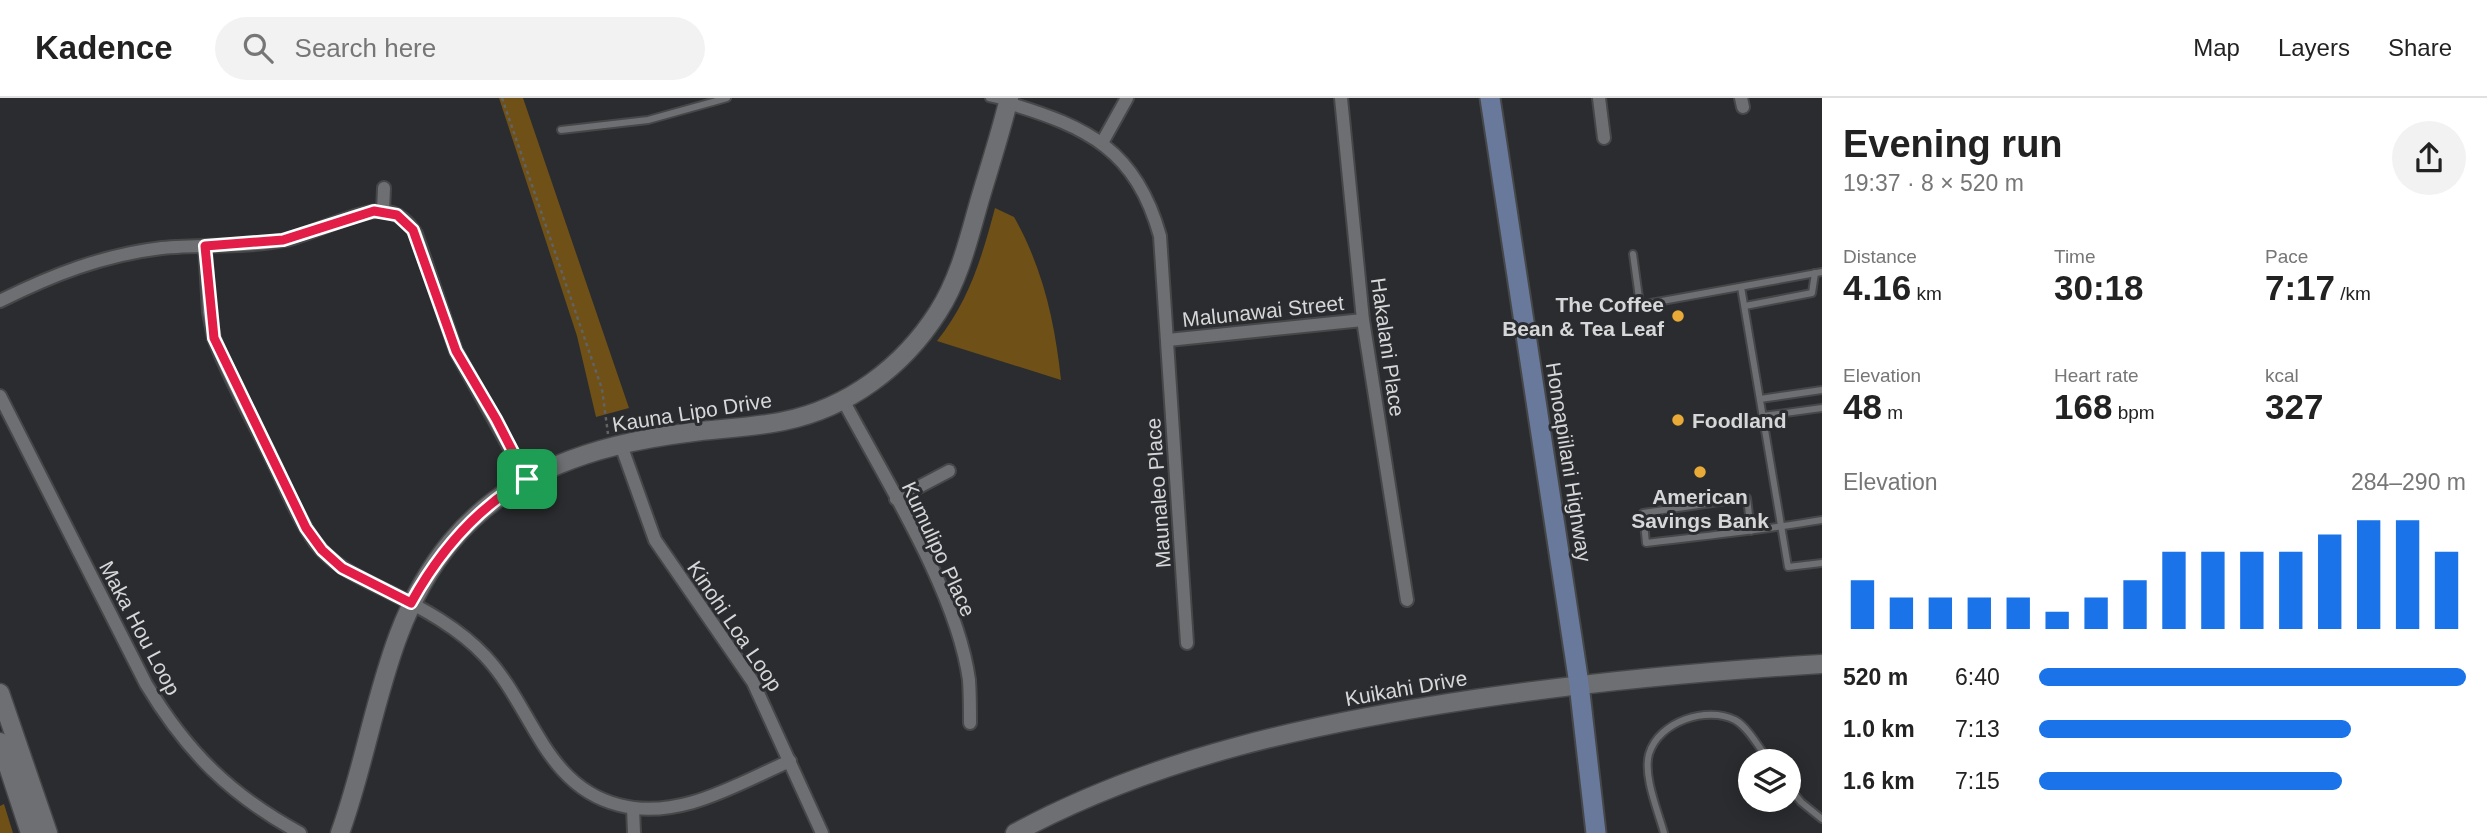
<!DOCTYPE html>
<html lang="en">
<head>
<meta charset="utf-8">
<style>
  :root { --surface:#fff; --page:#f2f2f2; --text:#222; --muted:#767676; --line:#e0e0e0; --accent:#1a73e8 }
  body { margin:0; font-family:Arial,sans-serif; background:var(--page); color:var(--text); height:100vh; display:flex; flex-direction:column; font-size:26px; white-space:nowrap }
  * { box-sizing:border-box; margin:0 }
  p { font-size:23px; color:var(--muted) }
  .icon { flex:none; width:38px; height:38px; fill:none; stroke:currentColor; stroke-width:2; stroke-linecap:round; stroke-linejoin:round }
  .map { position:relative; flex:1; overflow:hidden }
  .sheet { display:flex; flex-direction:column; background:var(--surface); width:665px }
  .sheet>* { flex:none }
  .fabs { position:absolute; left:1738px; top:651px; display:grid; gap:14px }
  .fabs a { display:grid; place-items:center; width:63px; height:63px; border-radius:50%; background:var(--surface); box-shadow:0 4px 18px #0003; font-size:35px }
  .pin { position:absolute; display:grid; place-items:center; width:60px; height:60px; color:#fff; margin:-30px; border-radius:14px; box-shadow:0 4px 10px #0006 }
  .round { display:grid; place-items:center; flex:none; width:74px; height:74px; border-radius:37px; background:var(--page) }
  .overview { display:flex; align-items:center; justify-content:space-between; height:119px; padding:0 21px }
  h1 { font-size:38px; font-weight:600; line-height:52px }
  .figures { display:grid; grid-template-columns:repeat(3,1fr); gap:10px; height:119px; padding:7px 21px }
  .figures div { display:grid; align-content:center }
  .figures b { font-size:35px; font-weight:600 }
  .figures small { font-size:19px; font-weight:400 }
  .figures p { font-size:19px }
  .chart { height:196px; padding:14px 21px }
  .chart p { display:flex; justify-content:space-between }
  .chart svg { width:100%; height:126px; margin-top:7px; stroke:var(--accent); stroke-width:6 }
  ul { padding:0 21px; list-style:none; font-size:23px }
  li { display:grid; grid-template-columns:112px 84px 1fr; align-items:center; height:52px }
  li i { height:18px; border-radius:9px; background:var(--accent) }
  header { display:flex; align-items:center; gap:42px; box-sizing:border-box; height:98px; padding:0 35px; background:var(--surface); border-bottom:2px solid var(--line) }
  header strong { font-size:33px }
  nav { display:flex; gap:38px; margin-inline-start:auto; font-size:24px }
  .search { width:490px; height:63px; background:var(--page); display:flex; align-items:center; gap:18px; box-sizing:border-box; padding:0 24px; border-radius:38px; color:var(--muted); font-size:26px }
  main { display:flex; flex:1; min-height:0 }
  .map>svg:first-child { display:block }
  .green { fill:#6f5017 }
  .lines { fill:none; stroke-linecap:round; stroke-linejoin:round }
  .lane-casing { stroke:#464749; stroke-width:10 }
  .street-casing { stroke:#464749; stroke-width:16 }
  .secondary-casing { stroke:#464749; stroke-width:21 }
  .primary-casing { stroke:#464749; stroke-width:23 }
  .path { stroke:#616264; stroke-width:2.5; stroke-dasharray:3.5 3.5; stroke-linecap:butt }
  .lane { stroke:#6e6f72; stroke-width:6 }
  .street { stroke:#6e6f72; stroke-width:12 }
  .secondary { stroke:#6e6f72; stroke-width:18 }
  .primary { stroke:#69799c; stroke-width:19 }
  .route-casing { stroke:#fff; stroke-width:14 }
  .route { stroke:#e11d48; stroke-width:9 }
  .poi-dot { fill:#eaaa38; stroke:#2b2c2f; stroke-width:2.5 }
  .labels { text-anchor:middle; dominant-baseline:central; stroke-width:6; stroke-linejoin:round; paint-order:stroke }
  .poi-label { font-size:21px; font-weight:bold; fill:#d6d7d8; stroke:#2b2c2f; text-anchor:end }
  .street-label { font-size:21px; fill:#d6d7d8; stroke:#2b2c2f }
</style>
</head>
<body>
<header>
<strong>Kadence</strong>
<div class="search"><svg class="icon" aria-label="search" viewBox="0 0 24 24"><circle cx="10" cy="10" r="6"/><path d="M15 15l6 6"/></svg>Search here</div>
<nav><a>Map</a><a>Layers</a><a>Share</a></nav>
</header>
<main>
<div class="map">
<svg width="1822" height="735" viewBox="0 0 1822 735">
  <rect width="100%" height="100%" fill="#2b2c2f"/>
  <g class="green">
    <path d="M499,0h24l106,310 -33,9 -19,-81z"/>
    <path d="M995,110l19,9c29,51 41,106 47,163l-124,-39c32,-40 45,-84 58,-133z"/>
    <path d="M4,706l9,29h-13v-27z"/>
  </g>
  <g class="lines">
    <defs>
      <g id="lane">
        <path d="M989,0l18,4"/>
        <path d="M561,32l87,-10 79,-22"/>
        <path d="M1633,156l7,51 182,-33"/>
        <path d="M1741,189l47,280 34,-4"/>
        <path d="M1745,208l67,-13 3,-20"/>
        <path d="M1760,301l62,-9"/>
        <path d="M1763,318l59,-8"/>
        <path d="M1751,433l-4,-33 -104,15 3,30c59,-7 118,-13 176,-23"/>
        <path d="M1788,688l13,16 21,17"/>
        <path d="M1664,735c-6,-22 -21,-57 -15,-79 10,-33 58,-48 86,-34 13,7 25,29 34,41"/>
      </g>
      <g id="street">
        <path d="M1341,0l22,222 44,280"/>
        <path d="M1599,0l5,40"/>
        <path d="M1741,0l2,9"/>
        <path d="M1008,5c80,24 128,47 152,133l27,407"/>
        <path d="M1103,43l24,-43"/>
        <path d="M383,113l1,-23"/>
        <path d="M205,148l4,66 5,26c15,41 38,80 57,119 14,28 26,60 44,85 20,26 46,36 74,50 33,16 70,36 96,64 48,51 59,130 134,149 60,16 118,-21 171,-44"/>
        <path d="M0,203c52,-26 103,-46 162,-53 40,-4 82,0 123,-8 27,-6 73,-30 97,-29 15,1 26,10 34,23l40,117 71,128"/>
        <path d="M1168,242l195,-20"/>
        <path d="M0,298l146,288c41,68 84,111 154,149"/>
        <path d="M843,302c42,79 114,192 126,280 1,14 1,29 1,43"/>
        <path d="M621,347l34,95 98,142 69,151"/>
        <path d="M896,401l53,-28"/>
        <path d="M633,710l1,25"/>
      </g>
      <g id="secondary">
        <path d="M0,595l48,140"/>
        <path d="M0,644l30,91"/>
        <path d="M340,735c36,-99 42,-208 111,-291 59,-71 147,-98 235,-109 33,-5 66,-5 98,-12 64,-13 119,-54 154,-109 22,-34 31,-75 42,-113 10,-34 21,-67 29,-101"/>
        <path d="M1015,735c142,-77 301,-110 460,-134 115,-17 231,-28 347,-35"/>
      </g>
      <path id="primary" d="M1490,0l89,586 17,149"/>
    </defs>
    <use href="#lane" class="lane-casing"/>
    <use href="#street" class="street-casing"/>
    <use href="#secondary" class="secondary-casing"/>
    <use href="#primary" class="primary-casing"/>
    <path class="path" d="M502,0l100,291 6,45"/>
    <use href="#lane" class="lane"/>
    <use href="#street" class="street"/>
    <use href="#secondary" class="secondary"/>
    <use href="#primary" class="primary"/>
  </g>
  <g class="lines">
    <defs>
      <path id="route" d="M374,113l23,4 16,15 43,121 40,68 31,60c-52,30 -88,73 -116,124l-69,-35 -20,-18 -16,-22 -92,-190 -9,-92 78,-6z"/>
    </defs>
    <use href="#route" class="route-casing"/>
    <use href="#route" class="route"/>
  </g>
  <g class="poi-dot">
    <circle cx="1678" cy="218" r="7"/>
    <circle cx="1678" cy="322" r="7"/>
    <circle cx="1700" cy="374" r="7"/>
  </g>
  <g class="labels">
    <g class="poi-label">
      <text x="1664" y="206">The Coffee<tspan x="1664" dy="24">Bean &amp; Tea Leaf</tspan></text>
      <text x="1692" y="322" text-anchor="start">Foodland</text>
      <text x="1700" y="398" text-anchor="middle">American<tspan x="1700" dy="24">Savings Bank</tspan></text>
    </g>
    <g class="street-label">
      <text transform="translate(1263 213) rotate(-6)">Malunawai Street</text>
      <text transform="translate(1388 249) rotate(82)">Hakalani Place</text>
      <text transform="translate(692 314) rotate(-9)">Kauna Lipo Drive</text>
      <text transform="translate(1569 364) rotate(81)">Honoapiilani Highway</text>
      <text transform="translate(1158 395) rotate(-94)">Maunaleo Place</text>
      <text transform="translate(939 451) rotate(65)">Kumulipo Place</text>
      <text transform="translate(735 528) rotate(56)">Kinohi Loa Loop</text>
      <text transform="translate(140 530) rotate(62)">Maka Hou Loop</text>
      <text transform="translate(1406 590) rotate(-10)">Kuikahi Drive</text>
    </g>
  </g>
</svg>
<div class="fabs">
<a><svg class="icon" aria-label="layers" viewBox="0 0 24 24"><path d="M12 4l9 5-9 5-9-5zM3 14l9 5 9-5"/></svg></a>
</div>
<div class="pin" style="left:527px;top:381px;background:#1e9e55"><svg class="icon" aria-label="arrive" viewBox="0 0 24 24"><path d="M6 21V4h12l-3 4 3 4H6"/></svg></div>
</div>
<section class="sheet">
<div class="overview"><div><h1>Evening run</h1><p>19:37 · 8 × 520 m</p></div><a class="round"><svg class="icon" aria-label="share" viewBox="0 0 24 24"><path d="M12 15V3M7 8l5-5 5 5M5 13v7h14v-7"/></svg></a></div>
<div class="figures">
<div><p>Distance</p><b>4.16<small> km</small></b></div>
<div><p>Time</p><b>30:18</b></div>
<div><p>Pace</p><b>7:17<small> /km</small></b></div>
</div>
<div class="figures">
<div><p>Elevation</p><b>48<small> m</small></b></div>
<div><p>Heart rate</p><b>168<small> bpm</small></b></div>
<div><p>kcal</p><b>327</b></div>
</div>
<div class="chart"><p><span>Elevation</span>284–290 m</p>
<svg viewBox="0 0 160 44" preserveAspectRatio="none"><path d="M5 44V27M15 44V33M25 44V33M35 44V33M45 44V33M55 44V38M65 44V33M75 44V27M85 44V17M95 44V17M105 44V17M115 44V17M125 44V11M135 44V6M145 44V6M155 44V17"/></svg>
</div>
<ul>
<li><b>520 m</b>6:40<i style="width:100%"></i></li>
<li><b>1.0 km</b>7:13<i style="width:73%"></i></li>
<li><b>1.6 km</b>7:15<i style="width:71%"></i></li>
</ul>
</section>
</main>
</body>
</html>
